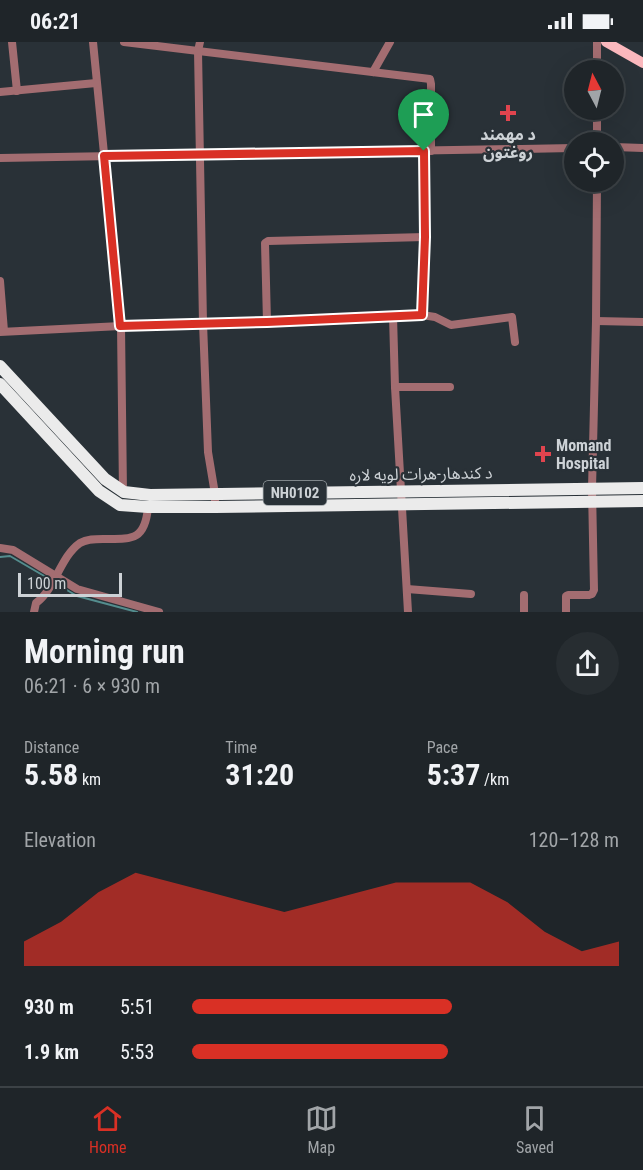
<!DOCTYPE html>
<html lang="en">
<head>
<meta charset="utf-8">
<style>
  :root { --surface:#1f2529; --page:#272d31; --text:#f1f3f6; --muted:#a1a5a8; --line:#3c4246; --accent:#d93025 }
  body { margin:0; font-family:"Roboto Condensed","Noto Sans Arabic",sans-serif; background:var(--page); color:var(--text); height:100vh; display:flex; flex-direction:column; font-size:22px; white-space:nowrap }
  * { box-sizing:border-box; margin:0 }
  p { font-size:20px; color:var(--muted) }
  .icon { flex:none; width:33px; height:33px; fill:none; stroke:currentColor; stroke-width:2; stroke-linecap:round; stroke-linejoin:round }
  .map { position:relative; height:570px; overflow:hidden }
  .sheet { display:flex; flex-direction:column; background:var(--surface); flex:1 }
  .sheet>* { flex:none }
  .needle { width:39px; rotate:353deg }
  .fabs { position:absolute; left:564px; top:18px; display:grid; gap:12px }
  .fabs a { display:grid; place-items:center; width:60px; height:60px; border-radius:50%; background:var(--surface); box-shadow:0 6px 24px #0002,0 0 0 2px var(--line); font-size:30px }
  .scale { position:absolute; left:18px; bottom:15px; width:104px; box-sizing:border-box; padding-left:6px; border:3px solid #cdd2d6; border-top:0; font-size:16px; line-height:21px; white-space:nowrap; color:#cdd2d6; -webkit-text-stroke:4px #293137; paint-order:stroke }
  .pin { position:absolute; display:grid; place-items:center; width:51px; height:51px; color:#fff; margin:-62px -26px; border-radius:50% 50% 50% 0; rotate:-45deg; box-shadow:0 0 6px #0007 }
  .pin .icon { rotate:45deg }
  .round { display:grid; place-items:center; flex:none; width:63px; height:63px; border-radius:32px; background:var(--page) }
  .overview { display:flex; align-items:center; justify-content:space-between; height:102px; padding:0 24px }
  h1 { font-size:33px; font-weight:700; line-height:45px }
  .stats { display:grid; grid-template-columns:repeat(3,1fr); gap:9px; height:102px; padding:6px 24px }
  .stats div { display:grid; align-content:center }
  .stats b { font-size:30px; font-weight:700 }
  .stats small { font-size:16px; font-weight:400 }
  .stats p { font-size:16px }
  .chart { height:168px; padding:12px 24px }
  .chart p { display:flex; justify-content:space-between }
  .chart svg { width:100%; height:108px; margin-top:6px; fill:var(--accent); opacity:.7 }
  ul { padding:0 24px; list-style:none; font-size:20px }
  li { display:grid; grid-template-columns:96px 72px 1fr; align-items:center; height:45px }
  li i { height:15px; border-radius:8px; background:var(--accent) }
  .status { display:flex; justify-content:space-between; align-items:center; height:42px; padding:0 30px; background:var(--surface); direction:ltr }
  .status svg { height:16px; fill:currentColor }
  .dock { display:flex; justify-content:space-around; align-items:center; height:84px; border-top:2px solid var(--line); background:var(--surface); font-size:16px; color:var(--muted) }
  .dock a { display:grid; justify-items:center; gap:3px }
  .dock .selected { color:var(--accent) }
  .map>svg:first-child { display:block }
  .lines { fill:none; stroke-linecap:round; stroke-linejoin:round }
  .stream { stroke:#548d8e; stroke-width:2 }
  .minor { stroke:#a36d71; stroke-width:8 }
  .major { stroke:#fbb8bd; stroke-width:10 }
  .highway { stroke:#ebebeb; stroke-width:12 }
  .route-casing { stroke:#fff; stroke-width:12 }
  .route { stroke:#d93025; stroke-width:8 }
  .health-dot { fill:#e0444e; stroke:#293137; stroke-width:2 }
  .labels { text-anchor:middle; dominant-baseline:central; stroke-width:4.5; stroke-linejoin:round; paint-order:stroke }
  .shield { fill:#293137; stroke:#9ca2a6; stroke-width:1.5 }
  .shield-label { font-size:15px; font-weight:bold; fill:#cdd2d6 }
  .poi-label { font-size:16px; font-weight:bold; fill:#cdd2d6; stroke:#293137 }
  .street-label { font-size:16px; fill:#cdd2d6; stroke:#293137 }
</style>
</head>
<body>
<div class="status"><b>06:21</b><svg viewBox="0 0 49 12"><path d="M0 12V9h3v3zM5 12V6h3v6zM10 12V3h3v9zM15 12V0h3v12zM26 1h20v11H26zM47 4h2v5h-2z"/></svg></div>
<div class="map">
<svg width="643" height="570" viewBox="0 0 643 570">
  <rect width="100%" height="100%" fill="#293137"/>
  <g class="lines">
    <g class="stream">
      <path d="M0,515l10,-1 41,24"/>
      <path d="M55,541l22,13 60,16"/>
    </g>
    <g class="minor">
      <path d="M12,0l5,49"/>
      <path d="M93,0l28,284 2,167"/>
      <path d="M124,0l306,37 1,5v67"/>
      <path d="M200,0l-2,9 5,272 5,129 7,42v13"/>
      <path d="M597,28v-28"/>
      <path d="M373,30l17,-30"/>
      <path d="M0,50l96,-9"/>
      <path d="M597,100v-32"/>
      <path d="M614,105l29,1"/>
      <path d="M0,116l574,-10"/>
      <path d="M0,239l4,50"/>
      <path d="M422,273l13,2 16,8 61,-8 3,25"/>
      <path d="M393,274l2,71 13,225"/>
      <path d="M596,279l47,1"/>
      <path d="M267,280l-2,-79 3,-2 157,-4"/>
      <path d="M0,290l121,-6 146,-4 155,-7 3,-78 -1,-86"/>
      <path d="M395,345h55"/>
      <path d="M0,506l13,2 64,39 82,23"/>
      <path d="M407,547l64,5"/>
      <path d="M524,553v17"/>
      <path d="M34,570l2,-9c20,-15 24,-46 44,-60 7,-4 15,-4 23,-4 29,0 42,2 45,-32"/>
      <path d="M566,570v-16l2,-1h21l3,-1 2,-4 -2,-101 4,-168 1,-139"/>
    </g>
    <path class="major" d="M606,0l37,21"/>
    <g class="highway">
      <path d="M0,324l105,113 19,13 26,3 493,-7"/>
      <path d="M0,342l99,107 21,14 28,2h67l428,-6"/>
    </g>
  </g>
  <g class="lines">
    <defs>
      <path id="route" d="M424,109l1,86 -3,78 -155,7 -147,4 -16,-170z"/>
    </defs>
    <use href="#route" class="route-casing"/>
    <use href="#route" class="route"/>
  </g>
  <g class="health-dot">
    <path d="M505 62h6v6h6v6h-6v6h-6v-6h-6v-6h6z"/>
    <path d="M540 403h6v6h6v6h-6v6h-6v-6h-6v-6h6z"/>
  </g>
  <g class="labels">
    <rect class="shield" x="263.5" y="439" width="63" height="24" rx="4.5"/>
    <g class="shield-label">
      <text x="295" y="451">NH0102</text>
    </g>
    <g class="poi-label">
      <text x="508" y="92">د مهمند<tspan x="508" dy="18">روغتون</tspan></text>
      <text x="556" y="403" text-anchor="start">Momand<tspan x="556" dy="18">Hospital</tspan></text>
    </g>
    <g class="street-label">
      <text transform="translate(421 432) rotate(-1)">د کندهار-هرات لويه لاره</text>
    </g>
  </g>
</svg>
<div class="fabs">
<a><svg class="needle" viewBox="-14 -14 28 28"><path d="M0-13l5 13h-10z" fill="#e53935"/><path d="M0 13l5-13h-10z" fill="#a1a5a8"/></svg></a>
<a><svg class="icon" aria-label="locate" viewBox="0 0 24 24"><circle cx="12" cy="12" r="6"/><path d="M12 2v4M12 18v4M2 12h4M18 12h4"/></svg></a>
</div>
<div class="scale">100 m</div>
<div class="pin" style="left:424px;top:109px;background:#1e9e55"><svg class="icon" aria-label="arrive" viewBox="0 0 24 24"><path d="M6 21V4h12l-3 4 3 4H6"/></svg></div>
</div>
<section class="sheet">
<div class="overview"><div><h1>Morning run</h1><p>06:21 · 6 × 930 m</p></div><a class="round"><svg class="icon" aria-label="share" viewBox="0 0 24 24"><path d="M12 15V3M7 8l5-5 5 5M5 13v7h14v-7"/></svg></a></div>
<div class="stats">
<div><p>Distance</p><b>5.58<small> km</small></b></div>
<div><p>Time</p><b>31:20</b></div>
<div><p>Pace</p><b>5:37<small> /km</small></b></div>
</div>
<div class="chart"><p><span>Elevation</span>120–128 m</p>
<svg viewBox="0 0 160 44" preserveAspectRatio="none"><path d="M0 44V34L10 26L20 14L30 6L40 10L50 14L60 18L70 22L80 18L90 14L100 10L110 10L120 10L130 18L140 30L150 38L160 34V44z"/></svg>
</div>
<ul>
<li><b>930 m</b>5:51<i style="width:61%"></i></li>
<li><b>1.9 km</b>5:53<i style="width:60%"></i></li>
</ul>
</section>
<nav class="dock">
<a class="selected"><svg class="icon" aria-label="home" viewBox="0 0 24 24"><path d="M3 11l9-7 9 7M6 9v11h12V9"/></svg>Home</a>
<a><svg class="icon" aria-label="map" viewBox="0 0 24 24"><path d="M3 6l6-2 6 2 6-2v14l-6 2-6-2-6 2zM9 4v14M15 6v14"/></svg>Map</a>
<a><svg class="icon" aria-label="saved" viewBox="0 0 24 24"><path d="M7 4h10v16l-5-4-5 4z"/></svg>Saved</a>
</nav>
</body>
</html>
